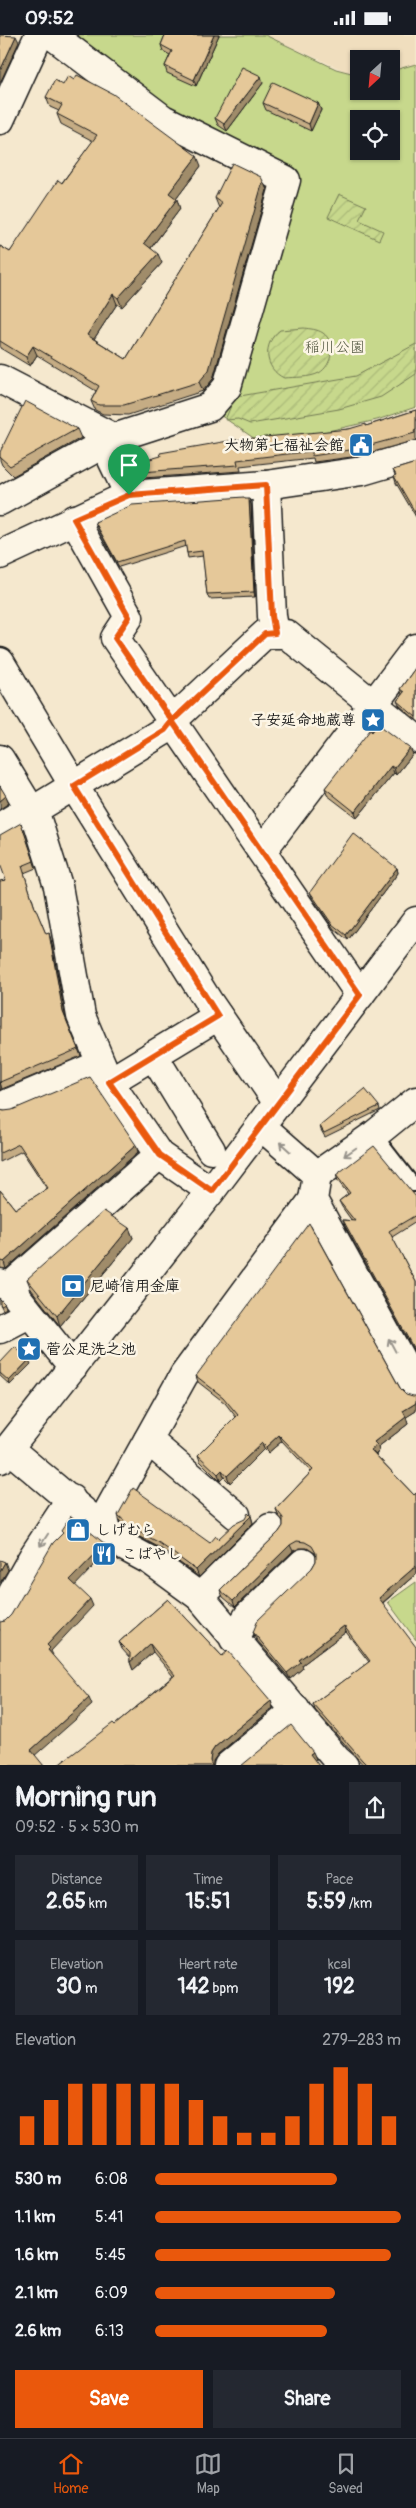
<!DOCTYPE html>
<html lang="en">
<head>
<meta charset="utf-8">
<style>
  :root { --surface:#171b24; --page:#242831; --text:#f1f3f6; --muted:#9ea1a6; --line:#363941; --accent:#ea580c }
  body { margin:0; font-family:Pangolin,"Klee One",sans-serif; background:var(--page); color:var(--text); height:100vh; display:flex; flex-direction:column; font-size:19px; white-space:nowrap }
  * { box-sizing:border-box; margin:0 }
  p { font-size:16px; color:var(--muted) }
  .icon { flex:none; width:28px; height:28px; fill:none; stroke:currentColor; stroke-width:2; stroke-linecap:round; stroke-linejoin:round }
  .map { position:relative; height:1730px; overflow:hidden }
  .details { display:flex; flex-direction:column; background:var(--surface); flex:1 }
  .details>* { flex:none }
  .needle { width:32px; rotate:206deg }
  .fabs { position:absolute; left:350px; top:15px; display:grid; gap:10px }
  .fabs a { display:grid; place-items:center; width:50px; height:50px; border-radius:0px; background:var(--surface); box-shadow:0 1px 4px #0004; font-size:25px }
  .pin { position:absolute; display:grid; place-items:center; width:42px; height:42px; color:#fff; margin:-51px -21px; border-radius:50% 50% 50% 0; rotate:-45deg; box-shadow:0 0 5px #0007 }
  .pin .icon { rotate:45deg }
  .round { display:grid; place-items:center; flex:none; width:52px; height:52px; border-radius:0px; background:var(--page) }
  .overview { display:flex; align-items:center; justify-content:space-between; height:85px; padding:0 15px }
  h1 { font-size:28px; font-weight:700; line-height:38px }
  .metrics { display:grid; grid-template-columns:repeat(3,1fr); gap:8px; height:85px; padding:5px 15px }
  .metrics div { display:grid; align-content:center; border-radius:0px; background:var(--page); text-align:center }
  .metrics b { font-size:21px; font-weight:700 }
  .metrics small { font-size:14px; font-weight:400 }
  .metrics p { font-size:14px }
  .chart { height:140px; padding:10px 15px }
  .chart p { display:flex; justify-content:space-between }
  .chart svg { width:100%; height:90px; margin-top:5px; stroke:var(--accent); stroke-width:6 }
  .button { display:flex; gap:10px; margin-top:auto; padding:10px 15px }
  .button a { flex:1; height:58px; border-radius:0px; background:var(--accent); color:#fff; font-size:20px; font-weight:700; line-height:58px; text-align:center }
  .button a+a { background:var(--page); color:var(--text) }
  ul { padding:0 15px; list-style:none; font-size:16px }
  li { display:grid; grid-template-columns:80px 60px 1fr; align-items:center; height:38px }
  li i { height:12px; border-radius:6px; background:var(--accent) }
  .status { display:flex; justify-content:space-between; align-items:center; height:35px; padding:0 25px; background:var(--surface); direction:ltr }
  .status svg { height:14px; fill:currentColor }
  .tabs { display:flex; justify-content:space-around; align-items:center; height:70px; border-top:1px solid var(--line); background:var(--surface); font-size:14px; color:var(--muted) }
  .tabs a { display:grid; justify-items:center; gap:2px }
  .tabs .selected { color:var(--accent) }
  .map>svg:first-child { display:block }
  .built { fill:#f0debe }
  .green { fill:#c7d88c; stroke:#727a54; fill-rule:evenodd }
  .garden { fill:url(#garden-furrows); stroke:#727a54 }
  .lines { fill:none; stroke-linecap:round; stroke-linejoin:round }
  .lane-casing { stroke:#1c1c1c; stroke-width:18 }
  .street-casing { stroke:#1c1c1c; stroke-width:31 }
  .secondary-casing { stroke:#1c1c1c; stroke-width:31 }
  .lane { stroke:#fcf5e5; stroke-width:14 }
  .street { stroke:#fcf5e5; stroke-width:28 }
  .secondary { stroke:#fcf5e5; stroke-width:28 }
  .wall { fill:#c5ac84; stroke:#1c1c1c }
  .shaded-wall { fill:#a08c6b; stroke:#1c1c1c }
  .building { fill:#e5c899; stroke:#1c1c1c }
  .oneway { stroke:#97938b }
  .route-casing { stroke:#fff; stroke-width:10 }
  .route { stroke:#ea580c; stroke-width:6 }
  .labels { text-anchor:middle; dominant-baseline:central; stroke-width:5; stroke-linejoin:round; paint-order:stroke }
  .park-label { font-size:15px; fill:#4f543e; stroke:#fcf5e5 }
  .poi-label { font-size:15px; font-weight:bold; fill:#1c1c1c; stroke:#fcf5e5; text-anchor:start }
</style>
</head>
<body>
<div class="status"><b>09:52</b><svg viewBox="0 0 49 12"><path d="M0 12V9h3v3zM5 12V6h3v6zM10 12V3h3v9zM15 12V0h3v12zM26 1h20v11H26zM47 4h2v5h-2z"/></svg></div>
<div class="map">
<svg width="416" height="1731" viewBox="0 0 416 1731">
  <defs>
    <pattern id="garden-furrows" width="10" height="10" patternUnits="userSpaceOnUse" patternTransform="scale(1.25)"><rect width="10" height="10" fill="#c7d88c"/><path d="M-1 1l2-2M0 10L10 0M9 11l2-2" fill="none" stroke="#aab978"/></pattern>
  </defs>
  <rect width="100%" height="100%" fill="#f5e8ce"/>
  <filter id="ink" filterUnits="userSpaceOnUse"><feTurbulence type="fractalNoise" baseFrequency=".02" numOctaves="2"/><feDisplacementMap in="SourceGraphic" scale="10" xChannelSelector="R" yChannelSelector="G"/><feConvolveMatrix kernelMatrix="1 2 1 2 8 2 1 2 1" color-interpolation-filters="sRGB"/></filter>
  <g filter="url(#ink)">
    <path class="built" d="M265,0h151v29l-25,7v-12h-32v16h-5z"/>
    <g class="green">
      <path d="M71,0h194l71,34 23,6v16h32v-20l25,-7v343l-39,13 -58,13 -64,6 -35,-24 77,-232 -123,-70zM359,84h32v32h-32z"/>
      <path d="M416,1547v58l-28,-38z"/>
    </g>
    <g class="garden">
      <path d="M339,159l27,12 -7,14 24,11 -4,9 -51,-23z"/>
      <path d="M304,293c6,1 13,1 19,5 13,9 10,32 -4,40 -10,5 -24,4 -35,5 -20,-9 -22,-35 -4,-48z"/>
      <path d="M416,309v30l-35,23 -42,12 -89,15 -12,-5 -13,1 8,-19 7,-5 116,-20z"/>
    </g>
    <g class="lines">
      <defs>
        <path id="lane" d="M374,1100l38,49h4"/>
        <g id="street">
          <path d="M0,85l39,-85"/>
          <path d="M0,344l114,59"/>
          <path d="M104,408l25,52 137,-10 96,-14 54,-16"/>
          <path d="M266,450l6,131 3,17"/>
          <path d="M0,466l114,-63 96,-31 17,-20 59,-207 -123,-61 -111,-84"/>
          <path d="M74,484l55,98 -14,21 57,83 -7,9 -131,80 24,76 23,130 28,66 50,73 52,36"/>
          <path d="M0,520l129,-60"/>
          <path d="M0,627l74,124 134,215 70,102"/>
          <path d="M0,724l31,51"/>
          <path d="M0,792l27,-17h7"/>
          <path d="M262,816l154,-203"/>
          <path d="M360,960l-188,-274 93,-87h21l130,105"/>
          <path d="M153,1020l58,95"/>
          <path d="M109,1047l109,-66"/>
          <path d="M9,1068l92,-39"/>
          <path d="M261,1091l56,49 -4,25 103,187"/>
          <path d="M317,1140l57,-40 42,-34"/>
          <path d="M0,1248l9,4 64,80"/>
          <path d="M9,1252l150,-132"/>
          <path d="M0,1294l29,-15"/>
          <path d="M148,1405l88,75"/>
          <path d="M8,1413l119,100 24,13 49,36 137,163 7,6"/>
          <path d="M101,1489l83,-149 129,-175"/>
          <path d="M200,1562l70,-69"/>
          <path d="M0,1580l34,-60 37,-56"/>
          <path d="M234,1604l14,-23 55,-53"/>
          <path d="M228,1731l68,-56"/>
        </g>
        <path id="secondary" d="M0,1424l211,-268 205,-270"/>
      </defs>
      <use href="#lane" class="lane-casing"/>
      <use href="#street" class="street-casing"/>
      <use href="#secondary" class="secondary-casing"/>
      <use href="#lane" class="lane"/>
      <use href="#street" class="street"/>
      <use href="#secondary" class="secondary"/>
    </g>
    <g class="wall">
      <path d="M165,0h54l-23,51 -29,-13 -2,-7 5,-11 -7,-4 -2,-6z"/>
      <path d="M263,48l-36,48 -9,-6 -3,-7z"/>
      <path d="M46,62l155,69 -25,33 4,10 -29,39 11,15 -40,44 -5,-3 -23,35 32,20 93,-151 -4,-10 48,-17 4,9 -54,189 -10,12 -75,24 -25,-1 -8,-4 -4,-9 5,-10 -59,-36 -7,11 -30,-18v-102l10,6 83,-111 -32,-17 -4,-10 2,-3 -9,-4z"/>
      <path d="M263,68h55l3,7 -10,21 -45,-21z"/>
      <path d="M416,375v30l-57,16 -45,6 -1,-4 -73,8 1,5 -98,7 -2,-6 208,-43 17,-3z"/>
      <path d="M77,394l4,9 -68,38 -11,-11 -2,-5v-8z"/>
      <path d="M416,428v54l-20,-34 -2,-7 1,-1 -2,-5z"/>
      <path d="M245,464l6,5 4,93 -46,2 -2,-5 -4,-38 -15,2 -1,-5 -1,-7 -67,21 -22,-40 -2,-5z"/>
      <path d="M416,632v53l-17,-15 -2,-4 5,-7 -2,-5z"/>
      <path d="M372,697l38,16 3,6 -17,21 -2,-2 -37,45 -30,-23 -2,-7z"/>
      <path d="M21,788l15,45 -12,5 11,35 11,26 5,6 14,77 16,39 -79,33 -2,2v-210l6,-1z"/>
      <path d="M397,833l1,5 -50,67 -14,-11 -22,-32 -2,-5z"/>
      <path d="M379,1071l1,4 -55,27 -4,-7 -1,-4z"/>
      <path d="M0,1075l136,35 2,7 -132,117 -6,-1v-78l15,19 32,-20 -25,-38 -22,11z"/>
      <path d="M336,1140l80,22v25l-24,15 24,45v73l-71,-129 -2,-6 9,1 -10,-14 -3,-6 9,-7 -10,-13z"/>
      <path d="M129,1193l4,10 -73,88 -29,-37 -4,-10z"/>
      <path d="M0,1264l5,5 1,4 -3,2 -3,-6z"/>
      <path d="M0,1328l31,1 -21,21 -10,-9z"/>
      <path d="M196,1341l204,12 16,23 -10,6 2,7 -30,23 1,4 -3,4 38,40 2,-2v81l-33,29 33,163h-52l-49,-56 -2,-6 56,-42 -23,-30 -44,33 1,3 -13,11 -34,-40 -3,-7 59,-64 4,-7v-6l-1,-2 -8,-5h-7l-7,3 -58,56 -12,-10 -3,-7 59,-58 4,-6v-5l-5,-6 -2,-6 35,-37 -29,-31 -14,12 -4,-4 -34,34 -6,-6 -4,4 -20,-20 -2,-6 38,-38 -11,-14 -27,-21z"/>
      <path d="M118,1480l92,28 8,-4 33,-23 2,7 -54,54 -39,-29 -24,-13 -16,-13z"/>
      <path d="M168,1564l54,57 49,45 2,7 -55,46 -5,7v5h-156l58,-41 58,-49 -20,-24 -20,18 -3,-8v-4l-8,-9 -3,-7z"/>
    </g>
    <g class="shaded-wall">
      <path d="M214,0h5l-23,51 -2,-6z"/>
      <path d="M16,1l3,6 -19,41v-12z"/>
      <path d="M261,41l2,7 -36,48 -3,-7z"/>
      <path d="M318,68l3,7 -10,21 -2,-7z"/>
      <path d="M197,121l4,10 -28,37 -4,-10z"/>
      <path d="M263,146l4,9 -54,189 -10,12 -4,-9z"/>
      <path d="M177,164l3,10 -33,44 -3,-10z"/>
      <path d="M158,219l4,9 -40,44 -4,-9z"/>
      <path d="M113,259l4,10 -27,41 -3,-10z"/>
      <path d="M33,311l4,9 -7,11 -4,-9z"/>
      <path d="M249,464l2,5 4,93 -1,-5z"/>
      <path d="M410,713l3,6 -17,21 -2,-7z"/>
      <path d="M391,731l3,7 -37,45 -2,-6z"/>
      <path d="M6,761l3,7 -9,6v-8z"/>
      <path d="M397,833l1,5 -50,67 -2,-5z"/>
      <path d="M49,898l2,7 15,79 -3,-7z"/>
      <path d="M0,1047l2,7 -2,2z"/>
      <path d="M136,1110l2,7 -132,117 -2,-7z"/>
      <path d="M129,1193l4,10 -73,88 -3,-10z"/>
      <path d="M29,1325l2,4 -21,21 -1,-4z"/>
      <path d="M416,1368v8l-11,7 -2,-7z"/>
      <path d="M406,1382l2,7 -30,23 1,4 -5,5 -3,-6 3,-8z"/>
      <path d="M279,1400l3,6 -14,12 -2,-6z"/>
      <path d="M262,1408l2,6 -34,34 -3,-7z"/>
      <path d="M222,1435l2,7 -4,4 -2,-7z"/>
      <path d="M251,1481l2,7 -54,54 -3,-7z"/>
      <path d="M105,1509l2,8 -34,36 -3,-8z"/>
      <path d="M290,1510l3,6 -58,56 -2,-6z"/>
      <path d="M5,1527l3,8 -8,13v-12z"/>
      <path d="M416,1531v8l-35,30 -2,-6z"/>
      <path d="M90,1564l3,7 -42,45 2,4 -2,2 -4,-12z"/>
      <path d="M344,1591l2,6 -44,33 1,3 -13,11 -3,-6 12,-13z"/>
      <path d="M150,1609l3,8 -20,18 -3,-8z"/>
      <path d="M89,1663l3,7 -59,52 -2,-7z"/>
      <path d="M271,1666l2,7 -55,46 -5,7v5h-2l-1,-5 1,-8 4,-6z"/>
      <path d="M313,1717l3,7 -4,3 -2,-8z"/>
    </g>
    <g class="building">
      <path d="M0,0l16,1 -16,35z"/>
      <path d="M165,0h49l-20,45 -29,-14 7,-15 -11,-6z"/>
      <path d="M242,32l19,9 -37,48 -9,-6z"/>
      <path d="M77,40l36,19 84,62 -28,37 8,6 -33,44 14,11 -40,44 -5,-4 -26,41 39,24 96,-156 -7,-5 17,-35 29,14 2,4 -54,189 -10,12 -75,23h-25l-8,-4 8,-15 -66,-40 -7,11 -26,-16v-95l10,6 48,-72 4,3 35,-48 -40,-21 5,-9 -16,-8 9,-17 8,5 5,-9 6,4z"/>
      <path d="M273,47l45,21 -9,21 -46,-21z"/>
      <path d="M25,366l52,28 -67,37 -10,-9v-5z"/>
      <path d="M416,375v20l-2,1 1,2 -59,16 -44,7v-5l-75,9 1,5 -97,7 -2,-10 22,-6 -1,-3 74,-13 115,-11 17,-5v2z"/>
      <path d="M416,428v51l-22,-38 2,-1 -3,-5z"/>
      <path d="M244,462l1,2h4l5,93 -47,2 -5,-43 -15,2 -2,-12 -68,21 -22,-40 37,-17z"/>
      <path d="M416,632v50l-19,-16 7,-9 -4,-3z"/>
      <path d="M378,689l32,24 -16,20 -3,-2 -36,46 -30,-24 45,-58 2,2z"/>
      <path d="M0,751l6,10 -6,5z"/>
      <path d="M21,788l13,38 -12,5 12,39 12,29 3,-1 14,79 15,37 -78,33v-201l6,-1 -6,-16v-29z"/>
      <path d="M353,798l44,35 -51,67 -14,-11 -22,-32z"/>
      <path d="M90,1042l46,68 -132,117 -4,-1v-71l15,19 33,-21 -29,-44 -19,9v-43l4,1 8,-1z"/>
      <path d="M365,1054l14,17 -55,27 -4,-7z"/>
      <path d="M374,1111l42,51v18l-27,16 27,51v71l-73,-133 12,1 -16,-20 11,-8 -14,-18z"/>
      <path d="M104,1176l25,17 -72,88 -30,-37z"/>
      <path d="M309,1188l91,165 6,6 7,2h3v7l-13,8 3,6 -32,25 3,3 -6,5 43,45 2,-2v73l-37,32 37,49v119h-48l-6,-6 -49,-56 57,-43 -26,-35 -45,34 2,2 -14,11 -34,-41 5,-12 54,-52 4,-7v-8l-4,-7 -7,-4 -8,-1 -7,4 -57,56 -13,-11 59,-58 4,-6v-8l-7,-9 37,-39 -34,-35 -13,12 -4,-4 -35,33 -5,-6 -4,4 -20,-19 40,-40 -15,-18 -27,-21z"/>
      <path d="M0,1264l5,5 -4,2 -1,-3z"/>
      <path d="M15,1312l14,13 -20,21 -9,-8v-10z"/>
      <path d="M133,1453l77,55 6,-7 2,3 16,-15 11,-5 3,-6 3,3 -55,54 -38,-28 -25,-13 -15,-14z"/>
      <path d="M71,1481l34,28 -35,36 20,19 -43,46 3,3 -2,2 41,48 -58,52 13,16h-44v-144l5,-1 6,-6 42,-72 10,-10 -2,-2z"/>
      <path d="M0,1525l5,2 -5,9z"/>
      <path d="M168,1564l54,57 6,-5 43,50 -56,46 -4,6 -1,8 2,5h-155l56,-43 2,2 60,-50 -25,-31 -20,18v-9l-11,-11z"/>
      <path d="M291,1690l22,27 -3,2 9,12h-78z"/>
    </g>
    <defs><path id="oneway-shaft" d="M-6 0H5M1.5-3L5.5 0L1.5 3" fill="none" stroke-width="1.6" stroke-linecap="round" stroke-linejoin="round" transform="scale(1.25)"/></defs>
    <g class="oneway">
      <use href="#oneway-shaft" transform="translate(285 1112) rotate(-138)"/>
      <use href="#oneway-shaft" transform="translate(350 1117) rotate(145)"/>
      <use href="#oneway-shaft" transform="translate(392 1310) rotate(-118)"/>
      <use href="#oneway-shaft" transform="translate(44 1505) rotate(123)"/>
    </g>
  </g>
  <g class="lines" filter="url(#ink)">
    <defs>
      <path id="route" d="M129,460l-55,24 55,98 -14,21 57,83 -7,9 -91,56 144,230 -109,66 51,73 52,36 148,-196 -188,-274 93,-87 10,-1 -3,-17 -6,-131 -137,10"/>
    </defs>
    <use href="#route" class="route-casing"/>
    <use href="#route" class="route"/>
  </g>
  <defs>
    <symbol id="civic-square" viewBox="-11 -11 22 22"><rect x="-9" y="-9" width="18" height="18" rx="4" fill="#1f6fb2" stroke="#fcf5e5"/><path d="M-.6-6.5H3V-4.5H.6V-3L4-1V1h2V6H-6V1h2V-1L-.6-3ZM-1.2 2.5V6h2.4V2.5Z" fill="#fff"/></symbol>
    <symbol id="sight-square" viewBox="-11 -11 22 22"><rect x="-9" y="-9" width="18" height="18" rx="4" fill="#1f6fb2" stroke="#fcf5e5"/><path d="M0-6L1.8-2.2L6-1.7L2.9 1.2L3.7 5.4L0 3.3L-3.7 5.4L-2.9 1.2L-6-1.7L-1.8-2.2Z" fill="#fff"/></symbol>
    <symbol id="bank-square" viewBox="-11 -11 22 22"><rect x="-9" y="-9" width="18" height="18" rx="4" fill="#1f6fb2" stroke="#fcf5e5"/><path d="M-6-4H6V4H-6ZM0-2.3a2.3 2.3 0 1 0 0 4.6a2.3 2.3 0 1 0 0-4.6Z" fill="#fff"/></symbol>
    <symbol id="shop-square" viewBox="-11 -11 22 22"><rect x="-9" y="-9" width="18" height="18" rx="4" fill="#1f6fb2" stroke="#fcf5e5"/><path d="M-5-2.5h2.3a2.7 3.5 0 0 1 5.4 0H5L5.5 6h-11ZM-1.5-2.5h3a1.5 2.3 0 0 0-3 0Z" fill="#fff"/></symbol>
    <symbol id="restaurant-square" viewBox="-11 -11 22 22"><rect x="-9" y="-9" width="18" height="18" rx="4" fill="#1f6fb2" stroke="#fcf5e5"/><path d="M-5-6h1v4h1v-4h1v4h1v-4h1v5L-1.5 .5V6h-2V.5L-5-1ZM5-6V6H3V1.5H1.5Q1.5-4 5-6Z" fill="#fff"/></symbol>
  </defs>
  <g fill-rule="evenodd">
    <use href="#civic-square" x="347" y="396" width="28" height="28"/>
    <use href="#sight-square" x="359" y="671" width="28" height="28"/>
    <use href="#bank-square" x="59" y="1237" width="28" height="28"/>
    <use href="#sight-square" x="15" y="1300" width="28" height="28"/>
    <use href="#shop-square" x="64" y="1481" width="28" height="28"/>
    <use href="#restaurant-square" x="90" y="1505" width="28" height="28"/>
  </g>
  <g class="labels">
    <g class="park-label">
      <text x="335" y="312">稲川公園</text>
    </g>
    <g class="poi-label">
      <text x="344" y="410" text-anchor="end">大物第七福祉会館</text>
      <text x="356" y="685" text-anchor="end">子安延命地蔵尊</text>
      <text x="90" y="1251">尼崎信用金庫</text>
      <text x="46" y="1314">菅公足洗之池</text>
      <text x="96" y="1495">しげむら</text>
      <text x="122" y="1519">こばやし</text>
    </g>
  </g>
</svg>
<div class="fabs">
<a><svg class="needle" viewBox="-14 -14 28 28"><path d="M0-13l5 13h-10z" fill="#e53935"/><path d="M0 13l5-13h-10z" fill="#9ea1a6"/></svg></a>
<a><svg class="icon" aria-label="locate" viewBox="0 0 24 24"><circle cx="12" cy="12" r="6"/><path d="M12 2v4M12 18v4M2 12h4M18 12h4"/></svg></a>
</div>
<div class="pin" style="left:129px;top:460px;background:#1e9e55"><svg class="icon" aria-label="arrive" viewBox="0 0 24 24"><path d="M6 21V4h12l-3 4 3 4H6"/></svg></div>
</div>
<section class="details">
<div class="overview"><div><h1>Morning run</h1><p>09:52 · 5 × 530 m</p></div><a class="round"><svg class="icon" aria-label="share" viewBox="0 0 24 24"><path d="M12 15V3M7 8l5-5 5 5M5 13v7h14v-7"/></svg></a></div>
<div class="metrics">
<div><p>Distance</p><b>2.65<small> km</small></b></div>
<div><p>Time</p><b>15:51</b></div>
<div><p>Pace</p><b>5:59<small> /km</small></b></div>
</div>
<div class="metrics">
<div><p>Elevation</p><b>30<small> m</small></b></div>
<div><p>Heart rate</p><b>142<small> bpm</small></b></div>
<div><p>kcal</p><b>192</b></div>
</div>
<div class="chart"><p><span>Elevation</span>279–283 m</p>
<svg viewBox="0 0 160 44" preserveAspectRatio="none"><path d="M5 44V30M15 44V22M25 44V14M35 44V14M45 44V14M55 44V14M65 44V14M75 44V22M85 44V30M95 44V38M105 44V38M115 44V30M125 44V14M135 44V6M145 44V14M155 44V30"/></svg>
</div>
<ul>
<li><b>530 m</b>6:08<i style="width:74%"></i></li>
<li><b>1.1 km</b>5:41<i style="width:100%"></i></li>
<li><b>1.6 km</b>5:45<i style="width:96%"></i></li>
<li><b>2.1 km</b>6:09<i style="width:73%"></i></li>
<li><b>2.6 km</b>6:13<i style="width:70%"></i></li>
</ul>
<div class="button"><a>Save</a><a>Share</a></div>
</section>
<nav class="tabs">
<a class="selected"><svg class="icon" aria-label="home" viewBox="0 0 24 24"><path d="M3 11l9-7 9 7M6 9v11h12V9"/></svg>Home</a>
<a><svg class="icon" aria-label="map" viewBox="0 0 24 24"><path d="M3 6l6-2 6 2 6-2v14l-6 2-6-2-6 2zM9 4v14M15 6v14"/></svg>Map</a>
<a><svg class="icon" aria-label="saved" viewBox="0 0 24 24"><path d="M7 4h10v16l-5-4-5 4z"/></svg>Saved</a>
</nav>
</body>
</html>
